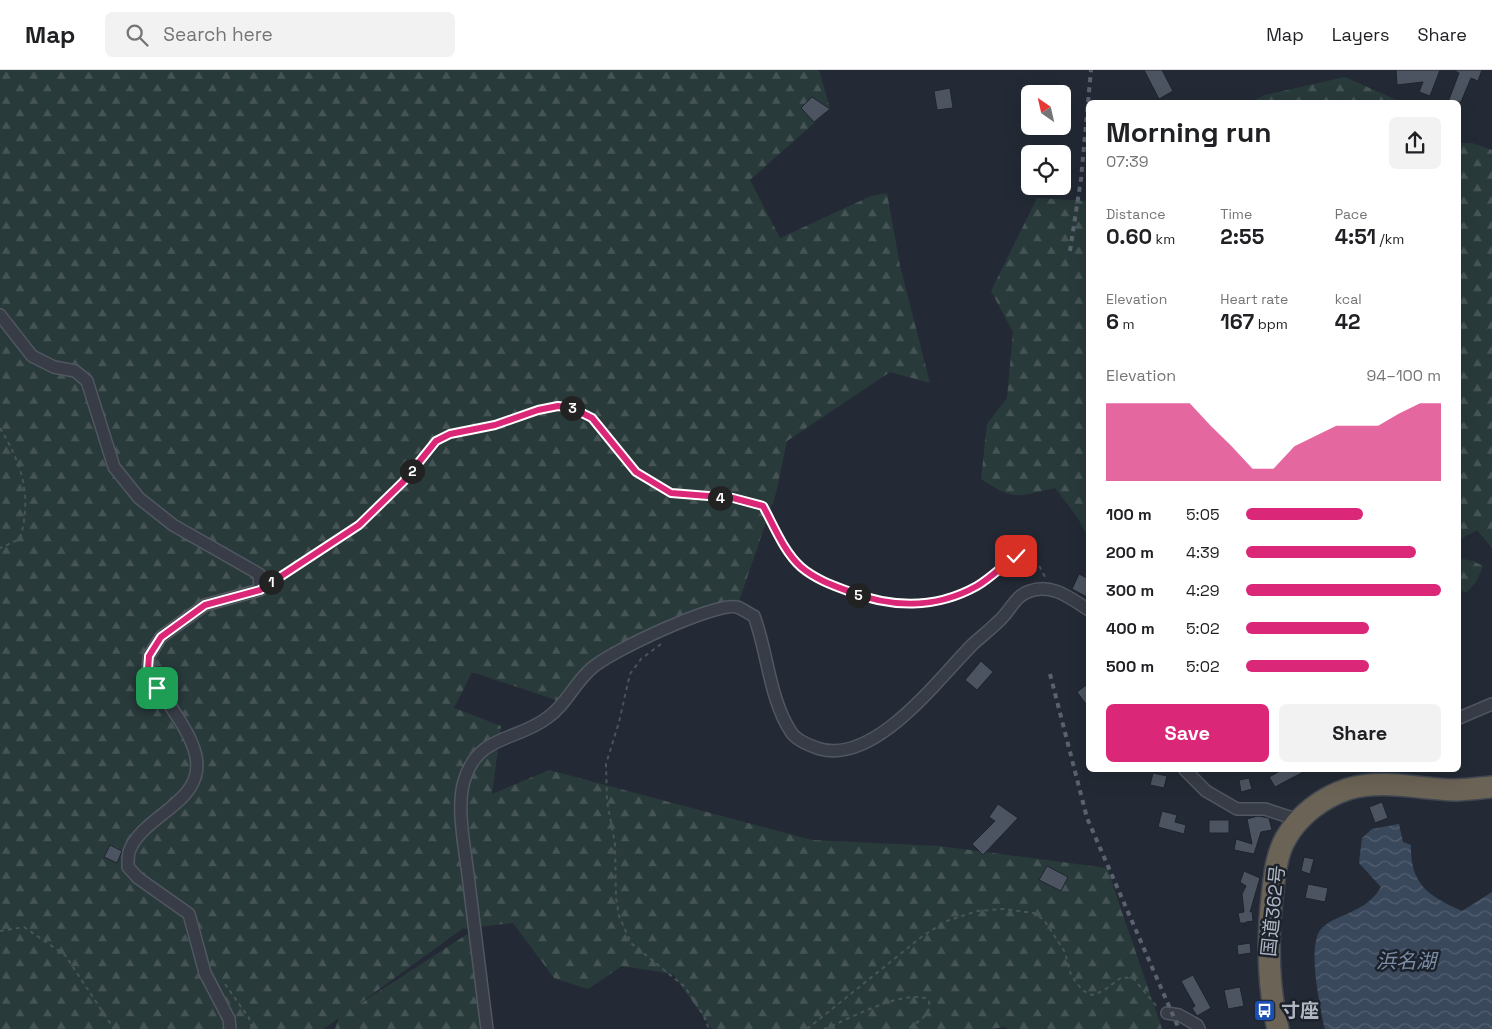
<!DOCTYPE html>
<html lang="en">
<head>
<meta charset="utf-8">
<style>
  :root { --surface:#fff; --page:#f2f2f2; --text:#202124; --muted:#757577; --line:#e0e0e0; --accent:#db2777 }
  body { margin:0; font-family:"Space Grotesk","Noto Sans JP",sans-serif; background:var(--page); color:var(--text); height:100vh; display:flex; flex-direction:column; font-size:19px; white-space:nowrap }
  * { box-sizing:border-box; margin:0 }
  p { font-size:16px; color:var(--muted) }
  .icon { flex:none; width:28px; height:28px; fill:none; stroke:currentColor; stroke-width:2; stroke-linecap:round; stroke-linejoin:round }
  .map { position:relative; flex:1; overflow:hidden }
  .details { position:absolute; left:1086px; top:30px; width:375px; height:672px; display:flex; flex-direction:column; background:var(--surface); border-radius:8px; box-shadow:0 5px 20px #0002 }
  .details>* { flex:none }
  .needle { width:32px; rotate:326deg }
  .buttons { position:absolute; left:1021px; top:15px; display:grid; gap:10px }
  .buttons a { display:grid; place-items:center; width:50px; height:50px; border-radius:8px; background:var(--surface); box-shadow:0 5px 20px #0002; font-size:25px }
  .pin { position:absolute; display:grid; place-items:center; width:42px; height:42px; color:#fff; margin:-21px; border-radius:10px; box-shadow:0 2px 8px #0006 }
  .km { position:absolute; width:25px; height:25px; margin:-12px; border-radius:50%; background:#222; color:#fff; font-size:14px; line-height:25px; text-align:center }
  .round { display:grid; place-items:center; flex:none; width:52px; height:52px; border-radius:8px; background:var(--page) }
  .summary { display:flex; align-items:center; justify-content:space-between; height:85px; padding:0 20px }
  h1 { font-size:28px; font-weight:600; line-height:38px }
  .figures { display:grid; grid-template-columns:repeat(3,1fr); gap:8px; height:85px; padding:5px 20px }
  .figures div { display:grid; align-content:center }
  .figures b { font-size:21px; font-weight:600 }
  .figures small { font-size:14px; font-weight:400 }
  .figures p { font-size:14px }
  .chart { height:140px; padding:10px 20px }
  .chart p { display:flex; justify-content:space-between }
  .chart svg { width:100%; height:90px; margin-top:5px; fill:var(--accent); opacity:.7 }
  .primary-button { display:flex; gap:10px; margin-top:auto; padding:10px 20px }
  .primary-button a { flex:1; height:58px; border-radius:8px; background:var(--accent); color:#fff; font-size:20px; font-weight:600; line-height:58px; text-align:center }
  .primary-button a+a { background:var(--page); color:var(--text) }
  ul { padding:0 20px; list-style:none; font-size:16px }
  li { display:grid; grid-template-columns:80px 60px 1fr; align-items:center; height:38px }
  li i { height:12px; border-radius:6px; background:var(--accent) }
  header { display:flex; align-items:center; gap:30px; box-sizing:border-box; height:70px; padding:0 25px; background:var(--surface); border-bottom:1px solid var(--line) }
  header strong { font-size:24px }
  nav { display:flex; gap:28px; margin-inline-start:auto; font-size:18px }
  .search { width:350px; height:45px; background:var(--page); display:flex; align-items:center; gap:12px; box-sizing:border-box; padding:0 18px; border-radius:8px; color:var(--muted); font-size:19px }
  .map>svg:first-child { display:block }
  .forest { fill:url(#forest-firs) }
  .water { fill:url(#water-waves) }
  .building { fill:#4c5461; stroke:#1e242d }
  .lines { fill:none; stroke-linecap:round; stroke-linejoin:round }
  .street-casing { stroke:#515761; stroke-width:14 }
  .highway-casing { stroke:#414751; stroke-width:24 }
  .path { stroke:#475558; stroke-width:2; stroke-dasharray:4 4; stroke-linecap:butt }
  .street { stroke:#373c46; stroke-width:11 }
  .highway { stroke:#6b6355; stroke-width:21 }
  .rail { stroke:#5b626f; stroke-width:4; stroke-dasharray:5 5; stroke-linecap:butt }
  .route-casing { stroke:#fff; stroke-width:10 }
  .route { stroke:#db2777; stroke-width:6 }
  .labels { text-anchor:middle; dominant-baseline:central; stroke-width:5; stroke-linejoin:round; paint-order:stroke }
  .street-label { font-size:19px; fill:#b1b7c2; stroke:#1c222b }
  .poi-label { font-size:19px; font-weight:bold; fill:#b1b7c2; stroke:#1c222b; text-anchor:start }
  .water-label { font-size:20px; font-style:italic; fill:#7c8ea7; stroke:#1c222b }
</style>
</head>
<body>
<header>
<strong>Map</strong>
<div class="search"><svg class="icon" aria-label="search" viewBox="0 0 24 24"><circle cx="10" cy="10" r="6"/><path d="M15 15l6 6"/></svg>Search here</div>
<nav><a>Map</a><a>Layers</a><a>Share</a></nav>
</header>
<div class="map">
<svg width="1492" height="959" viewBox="0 0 1492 959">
  <defs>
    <pattern id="forest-firs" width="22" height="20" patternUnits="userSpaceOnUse" patternTransform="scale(1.25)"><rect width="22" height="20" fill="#293a3b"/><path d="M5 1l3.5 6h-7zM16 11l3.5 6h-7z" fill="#465456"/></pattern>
    <pattern id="water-waves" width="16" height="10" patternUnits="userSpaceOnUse" patternTransform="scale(1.25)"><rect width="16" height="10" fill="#3a485c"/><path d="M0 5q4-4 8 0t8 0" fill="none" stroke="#546072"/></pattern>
  </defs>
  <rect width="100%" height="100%" fill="#232a35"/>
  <g class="forest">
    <path d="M0,0h819l11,39 -80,71 30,58 91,-42 16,-3 13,73 30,117 -40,-11 -103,69 -11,52 -39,114 -50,10 -96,51 -29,34 -90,-30 -18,36 47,18 -9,68 57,-24 263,70 127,6 168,22 55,161h-154l-3,-2 -14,2h-279l-39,-55 -51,-8 -34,23 -34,-11 -41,-55 -51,6 -110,80 123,-80 12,100h-152l4,-11 -16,11h-323z"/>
    <path d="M1345,7l56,25h-151l15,-7z"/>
    <path d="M1459,73h13l20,7v398l-15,-18 -18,10z"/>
    <path d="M1037,128l52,3v339l-11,-22 -23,-30c-38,8 -39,14 -74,-9l6,-55 20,-26 6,-66 -22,-41z"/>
    <path d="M1463,489l10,2 10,5 -7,16 -9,10 -8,-1v-30z"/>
  </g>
  <path class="water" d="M1399,754l4,18 8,3c-1,40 18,51 51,66l30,-19v137h-167l-1,-3c-4,-21 -18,-82 -2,-98 5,-5 13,-9 20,-12 16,-7 30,-13 39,-29l-22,-24 3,-25 10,-9z"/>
  <g class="building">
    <path d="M1144,0h18l11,21 -14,8z"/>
    <path d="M1396,0h44l-10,26 -11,-4 4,-10 -26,3z"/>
    <path d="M1453,0h29l-4,11 -7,-3 -10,24h-13l11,-29z"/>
    <path d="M950,18l3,20 -16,2 -3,-19z"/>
    <path d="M812,27l18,12 -16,13 -13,-14z"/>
    <path d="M1079,504l10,5v19l-17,-9z"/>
    <path d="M981,591l12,11 -16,18 -12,-10z"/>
    <path d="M1089,613v25l-12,-16z"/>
    <path d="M1282,700h25l-32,17 -6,-10z"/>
    <path d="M1153,703l14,3 -3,12 -14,-3z"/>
    <path d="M1249,708l3,11 -11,3 -2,-12z"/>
    <path d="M1382,732l6,16 -13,5 -6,-16z"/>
    <path d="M998,734l20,14 -35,37 -11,-11 23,-23 -6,-4z"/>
    <path d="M1162,741l15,4 -2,7 11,3 -2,9 -26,-7z"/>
    <path d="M1258,746l11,2 3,12 -11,2 -7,22 -20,-4 2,-11 16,5 -5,-25z"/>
    <rect x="1209" y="750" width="20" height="13"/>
    <path d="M110,775l12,6 -5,12 -13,-6z"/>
    <path d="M1304,787l10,2 -4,15 -9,-3z"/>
    <path d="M1047,796l21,11 -7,14 -22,-11z"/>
    <path d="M1244,801l16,7 -10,34 2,-1 1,10 -7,1 -1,4v-3h-5l-2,-10 6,-1 -2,-18 4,-8 -6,-4z"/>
    <path d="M1308,814l20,4 -3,14 -20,-4z"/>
    <path d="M1250,873l1,10 -13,2 -1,-10z"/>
    <path d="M1193,905l18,33 -14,8 -5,-8 3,-2 -14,-25z"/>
    <path d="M1240,917l4,19 -16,3 -4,-19z"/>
  </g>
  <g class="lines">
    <defs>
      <g id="street">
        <path d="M0,245l32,41 22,11 21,4 12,10 27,86 25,31 34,27 86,49 1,16 -55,15 -44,32 -12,19 -1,14c13,26 37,52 46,79 18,53 -52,64 -65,103 -1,4 -1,11 -1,15l10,11 51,36 16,59 24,46 1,10"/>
        <path d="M1459,648l33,-14"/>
        <path d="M1185,700l21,21 31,18h28l33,11"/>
        <path d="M1167,943l12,2 18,10 2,4"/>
        <path d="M487,959c-6,-51 -13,-103 -19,-154 -3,-27 -12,-67 -4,-94 14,-47 51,-39 83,-63 19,-13 28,-36 45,-50 19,-17 123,-66 145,-61 6,2 12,7 17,9 14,37 15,82 37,116 5,8 20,14 29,17 56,15 118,-70 153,-105 9,-8 19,-16 28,-25 11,-11 14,-23 29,-28 23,-8 41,8 59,19"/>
      </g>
      <path id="highway" d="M1278,959c-11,-47 -11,-92 -5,-140 2,-17 4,-36 13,-51 13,-23 37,-41 62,-49 34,-10 71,0 106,1 12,0 25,-2 38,-3"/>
    </defs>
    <use href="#street" class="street-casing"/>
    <use href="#highway" class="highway-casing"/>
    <g class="path">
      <path d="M0,358c23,38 32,68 20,111l-20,9"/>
      <path d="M272,511l87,-56 44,-43 33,-41 14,-7 45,-9 43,-15 20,-4 14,2 19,10 46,54 34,21 62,5 30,8c11,20 21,46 38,61 14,12 31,18 47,24 43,17 88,18 129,-5 14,-9 26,-21 39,-30 18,-2 22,7 29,21"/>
      <path d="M661,574l-20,15 -11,15 -11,48 -13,42 1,37 8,43 1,54 3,18 12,27 54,44 19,29 5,13"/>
      <path d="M0,861l24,-4 41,28 49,74"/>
      <path d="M225,914l24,34 3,11"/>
      <path d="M807,959l117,-94 23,-14 30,-10 27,-2 30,4 10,7 21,32 6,23 11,15 10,5 11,-4 19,-14 12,2 24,29"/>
      <path d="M824,959c26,-10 78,-40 104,-30 6,15 -10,22 -20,30"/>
    </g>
    <use href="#street" class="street"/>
    <use href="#highway" class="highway"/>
    <g class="rail">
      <path d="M1070,181l11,-72 10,-109"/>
      <path d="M1050,604l37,144 92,211"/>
    </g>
  </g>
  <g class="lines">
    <defs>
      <path id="route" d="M157,618l-9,-18 1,-14 12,-19 44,-32 55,-15 99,-65 44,-43 33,-41 14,-7 45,-9 43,-15 20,-4 14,2 20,10 44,54 35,21 62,5 30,8c11,20 21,46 38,61 14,12 31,18 47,24 43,17 88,18 129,-5 14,-8 26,-21 39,-30"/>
    </defs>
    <use href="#route" class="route-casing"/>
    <use href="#route" class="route"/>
  </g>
  <defs>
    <symbol id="bus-square" viewBox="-11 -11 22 22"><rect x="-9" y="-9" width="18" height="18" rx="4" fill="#1a4fb4" stroke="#1c222b"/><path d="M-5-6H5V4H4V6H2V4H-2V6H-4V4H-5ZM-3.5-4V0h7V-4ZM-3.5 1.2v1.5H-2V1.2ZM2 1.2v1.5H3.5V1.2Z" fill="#fff"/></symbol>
  </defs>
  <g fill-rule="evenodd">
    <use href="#bus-square" x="1252" y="928" width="25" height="25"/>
  </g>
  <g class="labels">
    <g class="street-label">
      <text transform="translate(1273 841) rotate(-84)">国道362号</text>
    </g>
    <g class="poi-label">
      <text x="1281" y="940">寸座</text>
    </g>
    <g class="water-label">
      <text x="1406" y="891">浜名湖</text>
    </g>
  </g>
</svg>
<div class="buttons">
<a><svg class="needle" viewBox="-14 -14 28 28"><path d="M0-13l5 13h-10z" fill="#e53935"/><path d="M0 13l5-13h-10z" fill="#757577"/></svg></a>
<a><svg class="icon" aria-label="locate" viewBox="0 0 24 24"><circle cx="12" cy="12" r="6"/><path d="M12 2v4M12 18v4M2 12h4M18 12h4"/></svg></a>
</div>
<div class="pin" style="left:157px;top:618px;background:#1e9e55"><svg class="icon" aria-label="arrive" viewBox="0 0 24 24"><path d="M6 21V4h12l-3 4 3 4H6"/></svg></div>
<div class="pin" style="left:1016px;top:486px;background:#d93025"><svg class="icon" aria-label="check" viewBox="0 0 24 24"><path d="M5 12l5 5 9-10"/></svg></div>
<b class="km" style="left:271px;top:512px">1</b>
<b class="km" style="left:412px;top:401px">2</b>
<b class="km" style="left:572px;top:338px">3</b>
<b class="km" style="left:720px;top:428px">4</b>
<b class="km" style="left:858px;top:525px">5</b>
<section class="details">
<div class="summary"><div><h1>Morning run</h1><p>07:39</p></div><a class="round"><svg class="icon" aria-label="share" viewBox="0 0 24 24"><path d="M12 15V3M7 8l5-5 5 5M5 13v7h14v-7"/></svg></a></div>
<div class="figures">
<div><p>Distance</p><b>0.60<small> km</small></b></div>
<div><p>Time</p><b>2:55</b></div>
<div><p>Pace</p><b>4:51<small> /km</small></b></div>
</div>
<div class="figures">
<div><p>Elevation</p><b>6<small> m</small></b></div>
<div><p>Heart rate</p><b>167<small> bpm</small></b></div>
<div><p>kcal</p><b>42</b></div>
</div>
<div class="chart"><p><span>Elevation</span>94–100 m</p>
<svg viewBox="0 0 160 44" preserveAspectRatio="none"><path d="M0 44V6L10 6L20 6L30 6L40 6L50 17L60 27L70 38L80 38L90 27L100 22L110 17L120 17L130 17L140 11L150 6L160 6V44z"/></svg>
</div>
<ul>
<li><b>100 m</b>5:05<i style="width:60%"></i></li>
<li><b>200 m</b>4:39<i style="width:87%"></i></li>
<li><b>300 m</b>4:29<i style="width:100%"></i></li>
<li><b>400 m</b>5:02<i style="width:63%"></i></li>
<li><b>500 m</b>5:02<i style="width:63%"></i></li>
</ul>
<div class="primary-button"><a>Save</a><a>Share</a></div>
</section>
</div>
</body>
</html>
